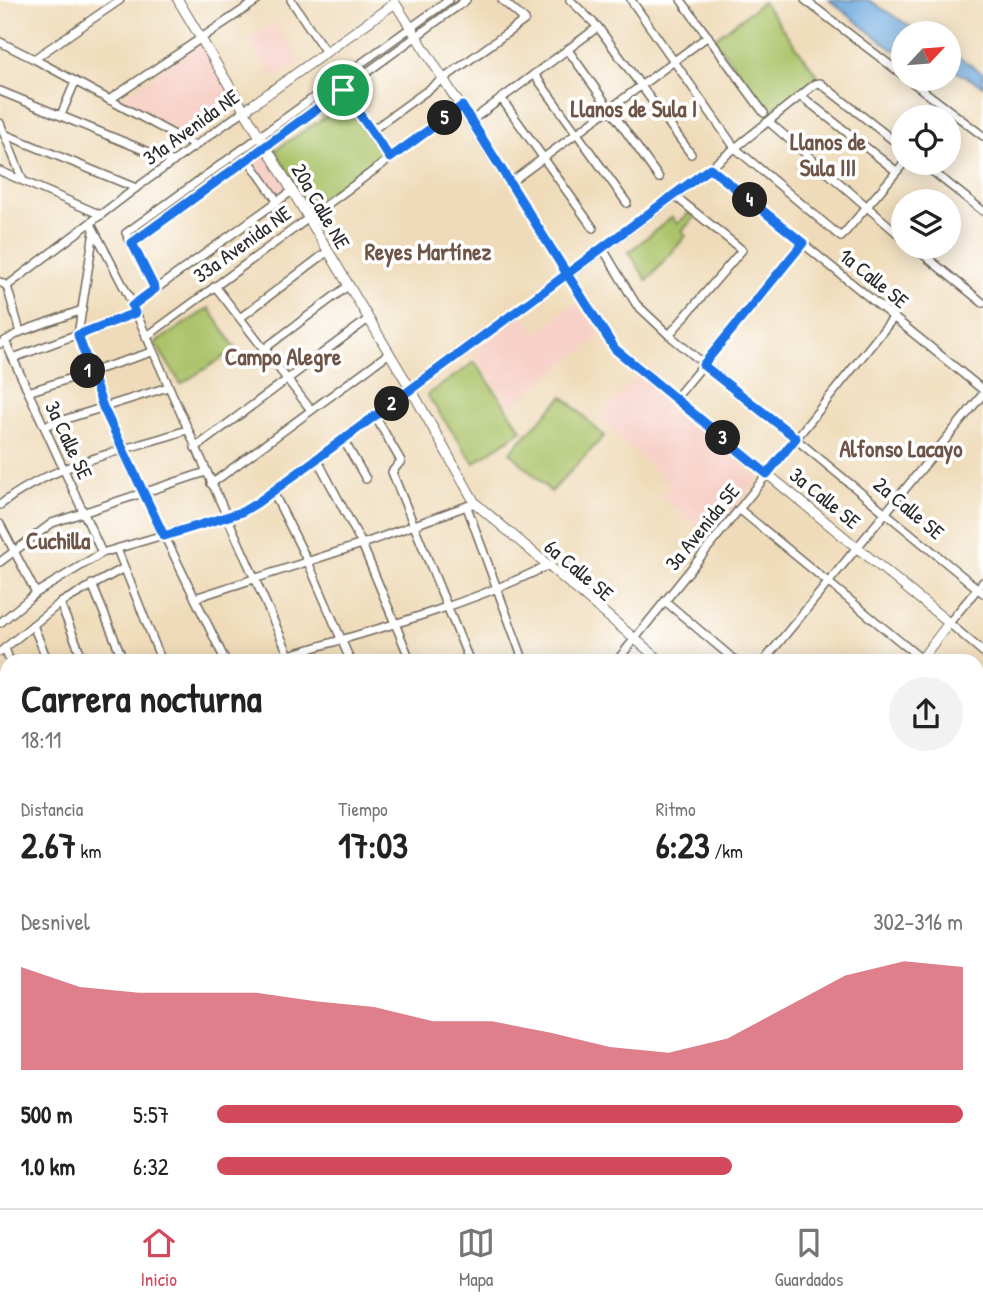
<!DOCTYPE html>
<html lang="es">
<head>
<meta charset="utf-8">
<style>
  :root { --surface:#fff; --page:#f2f2f2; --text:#222; --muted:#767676; --line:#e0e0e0; --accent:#d1495b }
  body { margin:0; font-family:"Patrick Hand",sans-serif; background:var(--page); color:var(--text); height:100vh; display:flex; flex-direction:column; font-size:26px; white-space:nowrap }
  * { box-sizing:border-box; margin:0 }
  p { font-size:23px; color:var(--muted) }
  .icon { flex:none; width:38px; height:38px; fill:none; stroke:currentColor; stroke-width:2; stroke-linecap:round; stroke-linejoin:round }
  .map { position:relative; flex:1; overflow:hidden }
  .drawer { position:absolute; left:0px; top:654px; width:984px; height:555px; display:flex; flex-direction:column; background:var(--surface); border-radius:21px 21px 0 0; box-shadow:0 4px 18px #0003 }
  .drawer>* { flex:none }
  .needle { width:46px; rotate:64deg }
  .tools { position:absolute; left:891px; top:21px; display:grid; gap:14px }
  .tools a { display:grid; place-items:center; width:70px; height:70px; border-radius:50%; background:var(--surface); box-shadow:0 4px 18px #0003; font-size:35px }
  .pin { position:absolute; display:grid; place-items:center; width:60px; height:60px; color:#fff; margin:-30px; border:4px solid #fff; border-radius:50%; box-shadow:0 2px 7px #0007 }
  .km { position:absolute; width:35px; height:35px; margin:-18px; border-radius:50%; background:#222; color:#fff; font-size:19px; line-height:35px; text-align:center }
  .round { display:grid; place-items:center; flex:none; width:74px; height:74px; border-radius:37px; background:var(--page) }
  .summary { display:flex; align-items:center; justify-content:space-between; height:119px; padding:0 21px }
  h1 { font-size:38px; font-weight:800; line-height:52px }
  .figures { display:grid; grid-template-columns:repeat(3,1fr); gap:10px; height:119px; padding:7px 21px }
  .figures div { display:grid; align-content:center }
  .figures b { font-size:35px; font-weight:800 }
  .figures small { font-size:19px; font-weight:400 }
  .figures p { font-size:19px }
  .chart { height:196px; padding:14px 21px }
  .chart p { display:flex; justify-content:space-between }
  .chart svg { width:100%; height:126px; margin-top:7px; fill:var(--accent); opacity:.7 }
  ul { padding:0 21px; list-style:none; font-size:23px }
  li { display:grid; grid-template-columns:112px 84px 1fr; align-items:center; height:52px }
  li i { height:18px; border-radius:9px; background:var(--accent) }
  .tabs { display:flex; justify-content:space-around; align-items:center; height:98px; border-top:2px solid var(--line); background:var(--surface); font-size:19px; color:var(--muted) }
  .tabs a { display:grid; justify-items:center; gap:4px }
  .tabs .on { color:var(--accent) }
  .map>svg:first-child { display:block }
  .built { fill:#f7d1c7 }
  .green { fill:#abc369; stroke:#6b774a; stroke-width:2 }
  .water { fill:#6da9de; stroke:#4c6a84; stroke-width:2 }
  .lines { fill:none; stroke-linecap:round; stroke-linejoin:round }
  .minor-casing { stroke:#70695d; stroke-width:10 }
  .tertiary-casing { stroke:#70695d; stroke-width:11 }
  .minor { stroke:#fff; stroke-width:7 }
  .tertiary { stroke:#fff; stroke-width:9 }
  .route-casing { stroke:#fff; stroke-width:14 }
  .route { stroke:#1a73e8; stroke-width:9 }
  .labels { text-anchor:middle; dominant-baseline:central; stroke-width:7; stroke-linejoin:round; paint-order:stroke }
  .street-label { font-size:21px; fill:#2b2b2b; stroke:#fff }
  .neighbourhood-label { font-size:23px; font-weight:bold; fill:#6f5548; stroke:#fff }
</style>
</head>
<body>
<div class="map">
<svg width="983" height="1208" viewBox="0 0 983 1208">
  <rect width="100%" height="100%" fill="#fff"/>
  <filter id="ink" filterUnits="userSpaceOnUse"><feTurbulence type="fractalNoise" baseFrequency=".0143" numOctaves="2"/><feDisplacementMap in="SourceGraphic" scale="14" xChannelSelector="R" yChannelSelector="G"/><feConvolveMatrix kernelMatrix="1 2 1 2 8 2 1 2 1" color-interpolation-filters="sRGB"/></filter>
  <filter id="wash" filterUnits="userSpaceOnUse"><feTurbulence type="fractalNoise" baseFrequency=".00686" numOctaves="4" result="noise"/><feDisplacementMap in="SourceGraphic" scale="28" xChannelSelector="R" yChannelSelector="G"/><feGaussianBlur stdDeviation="1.57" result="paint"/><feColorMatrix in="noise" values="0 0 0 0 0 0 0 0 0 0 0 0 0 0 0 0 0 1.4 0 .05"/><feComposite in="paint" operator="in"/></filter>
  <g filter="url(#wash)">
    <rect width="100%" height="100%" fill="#efdbb9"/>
    <g class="built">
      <path d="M274,22l26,39 -25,18 -27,-39z"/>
      <path d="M199,44l40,63 -48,32 -70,-40z"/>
      <path d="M265,151l24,39 -11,8 -27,-37z"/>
      <path d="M576,303l25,33 -91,71 -38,-56 50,-39 14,20z"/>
      <path d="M638,375l121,104 -47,60 -52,-42 10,-13 -72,-66z"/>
    </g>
    <g class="green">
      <path d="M763,2l55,74 -49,36 -55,-73z"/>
      <path d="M345,104l37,51 -73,52 -34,-57z"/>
      <path d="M690,212l5,5 -13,14 4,5 -39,45 -18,-29 43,-35 5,7z"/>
      <path d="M209,308l27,41 -55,35 -26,-41z"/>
      <path d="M475,362l47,68 -48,33 -47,-68z"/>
      <path d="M563,396l41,40 -53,56 -41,-40z"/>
    </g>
    <g class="water">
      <path d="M829,0h40l51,33h-17v18l-11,-2z"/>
      <path d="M949,51l34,22v13l-34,-18z"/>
    </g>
  </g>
  <g filter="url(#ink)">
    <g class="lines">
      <defs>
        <g id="minor">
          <path d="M291,0l34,51"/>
          <path d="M570,0l28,27 93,127"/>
          <path d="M631,0l104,148 106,89 63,-74"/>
          <path d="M681,0l83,113"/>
          <path d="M805,0l98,75"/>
          <path d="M0,42l34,17 86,-59"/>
          <path d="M568,50l91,128"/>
          <path d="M34,59l161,87"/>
          <path d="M534,74l93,129"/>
          <path d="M908,79l75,57"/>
          <path d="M343,90l47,68"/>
          <path d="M0,91l173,71"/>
          <path d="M801,96l95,75"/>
          <path d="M501,98l92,130"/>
          <path d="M109,100l149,-100"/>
          <path d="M61,115l14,-33"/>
          <path d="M471,121l127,-94"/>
          <path d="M769,122l134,116"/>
          <path d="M0,123l22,55"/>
          <path d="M371,131l154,-111 -23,-20"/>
          <path d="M4,134l132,54"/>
          <path d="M248,159l30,43"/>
          <path d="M922,163l61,48"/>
          <path d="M710,168l273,222"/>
          <path d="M0,171l101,44"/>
          <path d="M511,182l197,-146"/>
          <path d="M91,224l37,71 164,367"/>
          <path d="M94,231l-16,104 11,37 34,79 103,211"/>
          <path d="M133,243l333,-243"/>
          <path d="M914,247l69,56"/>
          <path d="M603,249l33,55 33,31 314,258"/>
          <path d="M0,282l7,4 13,46"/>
          <path d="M7,286l129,-98 109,-78"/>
          <path d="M215,286l96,124"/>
          <path d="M155,289l-29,-56 323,-233"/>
          <path d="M132,306l160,-115"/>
          <path d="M240,318l87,-66"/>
          <path d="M669,335l73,-85 -67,-54"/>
          <path d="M146,337l316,-231"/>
          <path d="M5,341l97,212"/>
          <path d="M0,344l20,-12 62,-22"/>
          <path d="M264,349l84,-63"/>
          <path d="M13,358l122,-45"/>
          <path d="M28,392l124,-40"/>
          <path d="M675,399l128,-156"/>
          <path d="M375,416l26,45 -9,11 78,190"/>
          <path d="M44,426l124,-39"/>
          <path d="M343,439l23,40"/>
          <path d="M195,448l172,-128"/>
          <path d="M317,459l45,85 49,118"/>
          <path d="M211,484l177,-130"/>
          <path d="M273,492l35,70 43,100"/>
          <path d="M0,505c53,-42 124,-54 187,-75"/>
          <path d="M467,507l57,155"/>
          <path d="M739,509l186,153"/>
          <path d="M0,524l36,69"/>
          <path d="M117,549l45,113"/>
          <path d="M0,562l52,-39 154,-51"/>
          <path d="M983,582l-34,41 34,29"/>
          <path d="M92,584l32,78"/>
          <path d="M195,598l167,-54 113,-41"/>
          <path d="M665,601l72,61"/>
          <path d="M60,603l24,59"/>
          <path d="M0,623l36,-30 66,-40 140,-41 15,-9 418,-307 140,-112 5,-1 83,65"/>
          <path d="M33,625l15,37"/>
          <path d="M5,648l5,14"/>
          <path d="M0,652l60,-49 64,-35"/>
          <path d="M265,662c94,-28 194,-53 282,-96"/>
          <path d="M616,662l278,-345"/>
          <path d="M763,662l220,-268"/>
          <path d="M976,704l7,5"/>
          <path d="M976,787l7,-8"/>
          <path d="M976,850l7,-8"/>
          <path d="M976,919l7,5"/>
          <path d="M0,973l7,14"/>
          <path d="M258,1202l21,6"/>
          <path d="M419,1202l13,4"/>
          <path d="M0,1206l7,-24"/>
          <path d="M346,1208l2,-6"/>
          <path d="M517,1208l2,-6"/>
          <path d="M690,1208l2,-6"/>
        </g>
        <g id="tertiary">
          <path d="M178,0l234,391 63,112 187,159"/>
          <path d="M245,110l150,-107 220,346 334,274 -30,39"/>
        </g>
      </defs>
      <use href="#minor" class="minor-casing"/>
      <use href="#tertiary" class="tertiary-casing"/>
      <use href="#minor" class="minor"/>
      <use href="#tertiary" class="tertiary"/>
    </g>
  </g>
  <g class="lines" filter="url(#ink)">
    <defs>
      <path id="route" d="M343,90l-211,153 23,46 -23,17 3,7 -57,22 25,72 61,129 78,-24 15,-9 310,-229 48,75 152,125 29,-36 -93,-73 100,-122 -93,-75 -143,106 -105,-168 -72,52 -47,-68"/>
    </defs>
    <use href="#route" class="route-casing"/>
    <use href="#route" class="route"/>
  </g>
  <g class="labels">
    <g class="street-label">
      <text transform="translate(191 127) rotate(-36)">31a Avenida NE</text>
      <text transform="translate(321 206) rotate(60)">20a Calle NE</text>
      <text transform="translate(242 244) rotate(-36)">33a Avenida NE</text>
      <text transform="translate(874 278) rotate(39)">1a Calle SE</text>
      <text transform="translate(69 440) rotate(65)">3a Calle SE</text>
      <text transform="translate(825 498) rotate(39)">3a Calle SE</text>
      <text transform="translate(909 508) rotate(40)">2a Calle SE</text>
      <text transform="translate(702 527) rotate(-51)">3a Avenida SE</text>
      <text transform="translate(579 570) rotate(40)">6a Calle SE</text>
    </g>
    <g class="neighbourhood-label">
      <text x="634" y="108">Llanos de Sula I</text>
      <text x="828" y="141">Llanos de<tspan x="828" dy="26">Sula III</tspan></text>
      <text x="428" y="251">Reyes Martínez</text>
      <text x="283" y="356">Campo Alegre</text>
      <text x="901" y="448">Alfonso Lacayo</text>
      <text x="58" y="540">Cuchilla</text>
    </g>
  </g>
</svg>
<div class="tools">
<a><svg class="needle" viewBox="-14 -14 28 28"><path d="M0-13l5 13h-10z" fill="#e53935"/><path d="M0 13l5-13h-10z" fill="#767676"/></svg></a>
<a><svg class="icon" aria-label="locate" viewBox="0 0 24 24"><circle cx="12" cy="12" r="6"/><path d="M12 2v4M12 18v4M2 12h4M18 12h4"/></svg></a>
<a><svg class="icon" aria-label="layers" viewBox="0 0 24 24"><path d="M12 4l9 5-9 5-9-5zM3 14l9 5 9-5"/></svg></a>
</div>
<div class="pin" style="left:343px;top:90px;background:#1e9e55"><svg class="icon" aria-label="arrive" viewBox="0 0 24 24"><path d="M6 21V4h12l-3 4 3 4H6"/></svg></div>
<b class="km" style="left:88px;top:371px">1</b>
<b class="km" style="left:392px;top:404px">2</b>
<b class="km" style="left:723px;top:438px">3</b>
<b class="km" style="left:750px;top:200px">4</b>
<b class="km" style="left:445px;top:118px">5</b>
<section class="drawer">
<div class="summary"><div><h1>Carrera nocturna</h1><p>18:11</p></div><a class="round"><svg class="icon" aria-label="share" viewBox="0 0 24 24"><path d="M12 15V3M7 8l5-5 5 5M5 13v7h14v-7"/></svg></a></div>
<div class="figures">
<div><p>Distancia</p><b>2.67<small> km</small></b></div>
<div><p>Tiempo</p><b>17:03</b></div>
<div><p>Ritmo</p><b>6:23<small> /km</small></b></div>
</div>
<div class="chart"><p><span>Desnivel</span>302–316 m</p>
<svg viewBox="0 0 160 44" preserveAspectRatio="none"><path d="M0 44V8L10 15L20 17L30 17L40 17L50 20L60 22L70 27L80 27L90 31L100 36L110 38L120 33L130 22L140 11L150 6L160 8V44z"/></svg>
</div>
<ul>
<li><b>500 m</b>5:57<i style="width:100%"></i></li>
<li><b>1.0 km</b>6:32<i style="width:69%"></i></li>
</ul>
</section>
</div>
<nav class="tabs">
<a class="on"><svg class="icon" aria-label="home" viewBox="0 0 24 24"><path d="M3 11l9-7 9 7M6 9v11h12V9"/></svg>Inicio</a>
<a><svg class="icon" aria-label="map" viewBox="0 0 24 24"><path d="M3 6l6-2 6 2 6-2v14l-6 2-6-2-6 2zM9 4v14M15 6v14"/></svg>Mapa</a>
<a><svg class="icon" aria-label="saved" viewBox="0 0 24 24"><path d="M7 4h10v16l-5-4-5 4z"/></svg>Guardados</a>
</nav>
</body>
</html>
